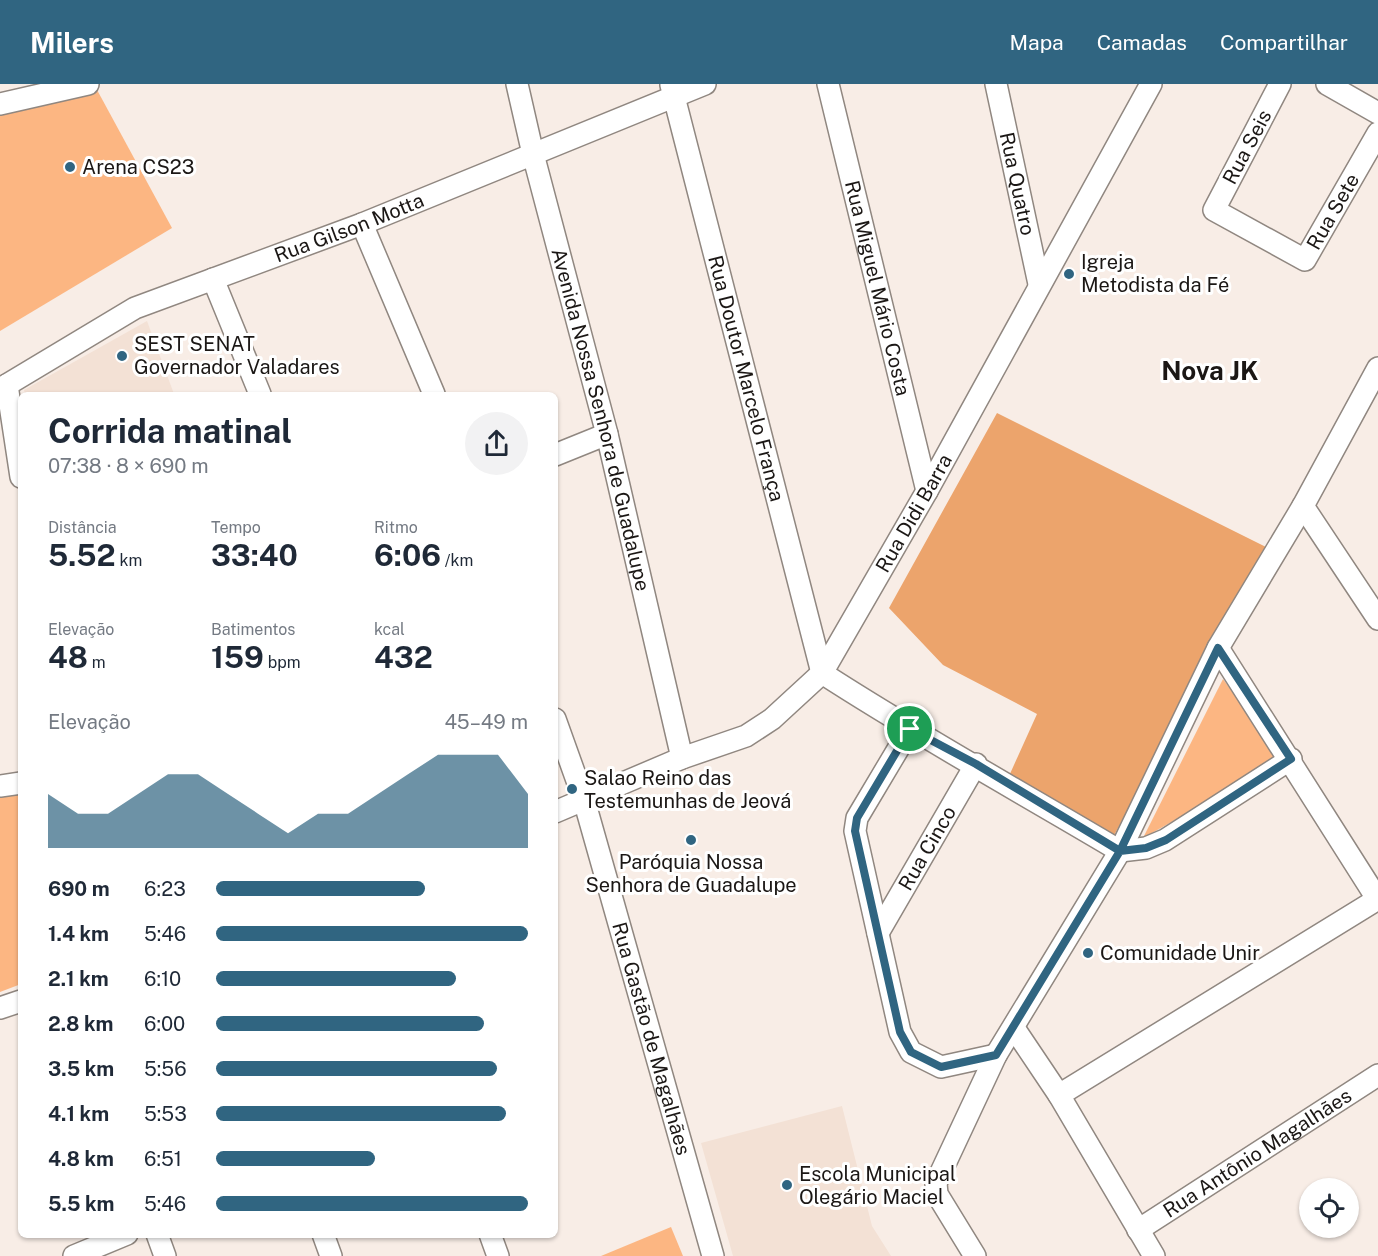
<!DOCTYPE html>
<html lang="pt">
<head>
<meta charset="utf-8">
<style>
  :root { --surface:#fff; --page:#f2f2f3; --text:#1f2937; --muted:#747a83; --accent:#306581 }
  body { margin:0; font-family:"Public Sans",sans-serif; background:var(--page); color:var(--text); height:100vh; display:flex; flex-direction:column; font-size:22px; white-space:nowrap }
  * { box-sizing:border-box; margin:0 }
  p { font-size:20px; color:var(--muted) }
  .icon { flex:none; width:33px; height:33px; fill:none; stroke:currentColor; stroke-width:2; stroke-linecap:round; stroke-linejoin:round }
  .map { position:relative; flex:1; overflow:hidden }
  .drawer { position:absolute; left:18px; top:308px; width:540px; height:846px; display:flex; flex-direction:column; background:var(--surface); border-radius:9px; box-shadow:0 2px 4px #0004 }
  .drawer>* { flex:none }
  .tools { position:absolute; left:1299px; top:1094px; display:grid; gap:12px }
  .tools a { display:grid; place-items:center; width:60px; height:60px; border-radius:50%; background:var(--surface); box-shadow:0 2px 4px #0004; font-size:30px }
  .pin { position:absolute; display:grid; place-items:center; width:51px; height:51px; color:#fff; margin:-26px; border:3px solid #fff; border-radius:50%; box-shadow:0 2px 6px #0007 }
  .round { display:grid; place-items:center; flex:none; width:63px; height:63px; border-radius:32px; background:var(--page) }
  .headline { display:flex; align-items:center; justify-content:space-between; height:102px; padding:0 30px }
  h1 { font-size:33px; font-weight:700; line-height:45px }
  .figures { display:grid; grid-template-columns:repeat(3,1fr); gap:9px; height:102px; padding:6px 30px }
  .figures div { display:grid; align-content:center }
  .figures b { font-size:30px; font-weight:700 }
  .figures small { font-size:16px; font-weight:400 }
  .figures p { font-size:16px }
  .chart { height:168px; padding:12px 30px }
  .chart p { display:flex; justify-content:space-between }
  .chart svg { width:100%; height:108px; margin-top:6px; fill:var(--accent); opacity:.7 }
  ul { padding:0 30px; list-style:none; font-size:20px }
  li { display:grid; grid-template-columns:96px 72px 1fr; align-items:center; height:45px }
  li i { height:15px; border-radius:8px; background:var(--accent) }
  header { display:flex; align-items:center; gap:36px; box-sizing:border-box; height:84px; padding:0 30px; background:var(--accent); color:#fff }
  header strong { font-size:28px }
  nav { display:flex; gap:33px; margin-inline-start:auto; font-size:21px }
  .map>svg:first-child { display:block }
  .built { fill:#f3e1d5 }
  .green { fill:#fcb682 }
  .forest { fill:#eca46c }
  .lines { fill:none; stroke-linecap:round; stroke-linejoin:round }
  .minor-casing { stroke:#908780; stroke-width:24 }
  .minor { stroke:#fff; stroke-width:21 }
  .route-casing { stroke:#fff; stroke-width:12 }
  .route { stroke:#306581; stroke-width:8 }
  .poi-dot { fill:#306581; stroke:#fff; stroke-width:2 }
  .labels { text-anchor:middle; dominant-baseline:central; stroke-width:6; stroke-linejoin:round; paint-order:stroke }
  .street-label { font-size:20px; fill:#1b1715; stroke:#fff }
  .poi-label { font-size:20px; fill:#1b1715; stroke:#fff; text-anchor:start }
  .district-label { font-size:26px; font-weight:bold; fill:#1b1715; stroke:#fff }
</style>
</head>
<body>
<header>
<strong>Milers</strong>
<nav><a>Mapa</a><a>Camadas</a><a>Compartilhar</a></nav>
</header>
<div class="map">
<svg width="1378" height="1172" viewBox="0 0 1378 1172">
  <rect width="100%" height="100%" fill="#f8ede6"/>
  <g class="built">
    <path d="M147,237l27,73h-149l-1,-4z"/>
    <path d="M842,1022l30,120 19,30h-158l-32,-113z"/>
  </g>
  <g class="green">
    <path d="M96,4l76,140 -172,103v-225z"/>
    <path d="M1223,595l59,81 -139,78z"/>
    <path d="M21,709v191l-21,8v-196z"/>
    <path d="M671,1143l12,29h-82z"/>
  </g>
  <path class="forest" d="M997,329l273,136 -158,290 -103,-63 28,-62 -94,-49 -54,-57z"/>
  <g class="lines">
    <defs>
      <g id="minor">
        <path id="s1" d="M517,0l16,70 74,280 75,324"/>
        <path id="s2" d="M828,0l99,407"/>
        <path id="s3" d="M996,0l43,200"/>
        <path id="s4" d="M1280,0l-66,126 91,50 73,-127"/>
        <path d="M1327,0l51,29"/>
        <path id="s5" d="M671,1l151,588"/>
        <path d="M0,20l88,-20"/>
        <path d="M362,140l72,170"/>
        <path d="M213,195l47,115"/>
        <path d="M7,301l14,92"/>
        <path id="s6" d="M0,305l135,-81 227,-84 343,-140"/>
        <path d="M555,371l52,-21"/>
        <path d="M1303,422l75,113"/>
        <path d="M1218,564l160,252"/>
        <path d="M822,589c97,63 199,119 298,178"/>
        <path id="s7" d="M555,635l29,81 129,456"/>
        <path d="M910,645l-53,89 -2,13 45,201 11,20 30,15 55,-12"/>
        <path d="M0,702l21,-3"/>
        <path id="s8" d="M555,728l127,-54 64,-22 26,-17 50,-46 105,-182 224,-407"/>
        <path d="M1120,767l26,-3 19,-8 126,-81"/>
        <path id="s9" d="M878,849l98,-169"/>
        <path d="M0,924l21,-7"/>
        <path d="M1014,944l45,67 95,161"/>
        <path d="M1059,1011l319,-196"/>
        <path id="s10" d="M1138,1146l240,-155"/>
        <path d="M157,1150l8,22"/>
        <path d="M323,1150l8,22"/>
        <path d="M490,1150l8,22"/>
        <path d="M74,1172l53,-22"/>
        <path d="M975,1172l-38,-62 -1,-11 60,-128 124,-204 98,-203 85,-142 75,-138"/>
      </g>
    </defs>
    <use href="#minor" class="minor-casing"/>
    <use href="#minor" class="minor"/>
  </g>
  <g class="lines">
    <defs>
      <path id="route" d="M910,645l-53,89 -2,13 45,201 11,20 30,15 55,-12 124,-204 98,-203 73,111 -125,81 -20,8 -26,3 -144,-87 -66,-35"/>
    </defs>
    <use href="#route" class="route-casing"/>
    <use href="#route" class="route"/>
  </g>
  <g class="poi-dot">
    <circle cx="70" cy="83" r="6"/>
    <circle cx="1069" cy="190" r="6"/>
    <circle cx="122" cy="272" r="6"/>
    <circle cx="572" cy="705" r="6"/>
    <circle cx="691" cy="756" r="6"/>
    <circle cx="1088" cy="869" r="6"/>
    <circle cx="787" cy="1101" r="6"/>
  </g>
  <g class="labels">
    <g class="street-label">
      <text transform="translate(1247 63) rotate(-62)">Rua Seis</text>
      <text stroke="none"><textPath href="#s3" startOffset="102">Rua Quatro</textPath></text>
      <text stroke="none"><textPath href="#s4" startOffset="302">Rua Sete</textPath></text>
      <text stroke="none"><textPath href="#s6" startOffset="386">Rua Gilson Motta</textPath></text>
      <text stroke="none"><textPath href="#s2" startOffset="210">Rua Miguel Mário Costa</textPath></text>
      <text stroke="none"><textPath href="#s5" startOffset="303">Rua Doutor Marcelo França</textPath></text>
      <text stroke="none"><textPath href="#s1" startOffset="346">Avenida Nossa Senhora de Guadalupe</textPath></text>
      <text stroke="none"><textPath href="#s8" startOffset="489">Rua Didi Barra</textPath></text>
      <text stroke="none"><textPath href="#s9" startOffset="98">Rua Cinco</textPath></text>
      <text stroke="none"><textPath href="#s7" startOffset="334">Rua Gastão de Magalhães</textPath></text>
      <text stroke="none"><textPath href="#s10" startOffset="142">Rua Antônio Magalhães</textPath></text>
    </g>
    <g class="poi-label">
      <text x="82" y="83">Arena CS23</text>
      <text x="1081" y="178">Igreja<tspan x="1081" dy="23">Metodista da Fé</tspan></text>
      <text x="134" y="260">SEST SENAT<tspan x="134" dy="23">Governador Valadares</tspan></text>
      <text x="584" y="694">Salao Reino das<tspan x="584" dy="23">Testemunhas de Jeová</tspan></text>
      <text x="691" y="778" text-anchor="middle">Paróquia Nossa<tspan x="691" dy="23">Senhora de Guadalupe</tspan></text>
      <text x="1100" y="869">Comunidade Unir</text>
      <text x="799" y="1090">Escola Municipal<tspan x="799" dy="23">Olegário Maciel</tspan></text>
    </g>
    <g class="district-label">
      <text x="1210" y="286">Nova JK</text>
    </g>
  </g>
</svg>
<div class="tools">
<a><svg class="icon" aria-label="locate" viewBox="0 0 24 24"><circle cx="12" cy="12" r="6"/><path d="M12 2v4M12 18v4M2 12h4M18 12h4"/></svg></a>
</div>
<div class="pin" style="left:910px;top:645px;background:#1e9e55"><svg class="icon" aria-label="arrive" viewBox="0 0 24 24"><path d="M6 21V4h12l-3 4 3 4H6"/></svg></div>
<section class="drawer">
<div class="headline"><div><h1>Corrida matinal</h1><p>07:38 · 8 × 690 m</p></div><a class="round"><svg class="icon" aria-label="share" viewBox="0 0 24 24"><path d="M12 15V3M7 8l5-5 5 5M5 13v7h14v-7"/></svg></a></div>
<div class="figures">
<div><p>Distância</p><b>5.52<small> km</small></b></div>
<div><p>Tempo</p><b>33:40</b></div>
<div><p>Ritmo</p><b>6:06<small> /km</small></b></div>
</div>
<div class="figures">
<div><p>Elevação</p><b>48<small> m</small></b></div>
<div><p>Batimentos</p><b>159<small> bpm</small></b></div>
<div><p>kcal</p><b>432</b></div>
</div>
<div class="chart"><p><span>Elevação</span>45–49 m</p>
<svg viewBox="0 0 160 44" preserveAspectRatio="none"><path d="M0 44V22L10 30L20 30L30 22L40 14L50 14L60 22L70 30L80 38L90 30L100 30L110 22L120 14L130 6L140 6L150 6L160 22V44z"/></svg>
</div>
<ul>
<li><b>690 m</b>6:23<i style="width:67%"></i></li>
<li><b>1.4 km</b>5:46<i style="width:100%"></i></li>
<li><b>2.1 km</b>6:10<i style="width:77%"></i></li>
<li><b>2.8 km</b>6:00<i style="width:86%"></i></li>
<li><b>3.5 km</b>5:56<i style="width:90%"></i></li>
<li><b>4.1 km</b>5:53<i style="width:93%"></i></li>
<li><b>4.8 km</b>6:51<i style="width:51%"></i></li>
<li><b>5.5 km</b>5:46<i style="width:100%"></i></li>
</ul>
</section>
</div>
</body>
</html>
